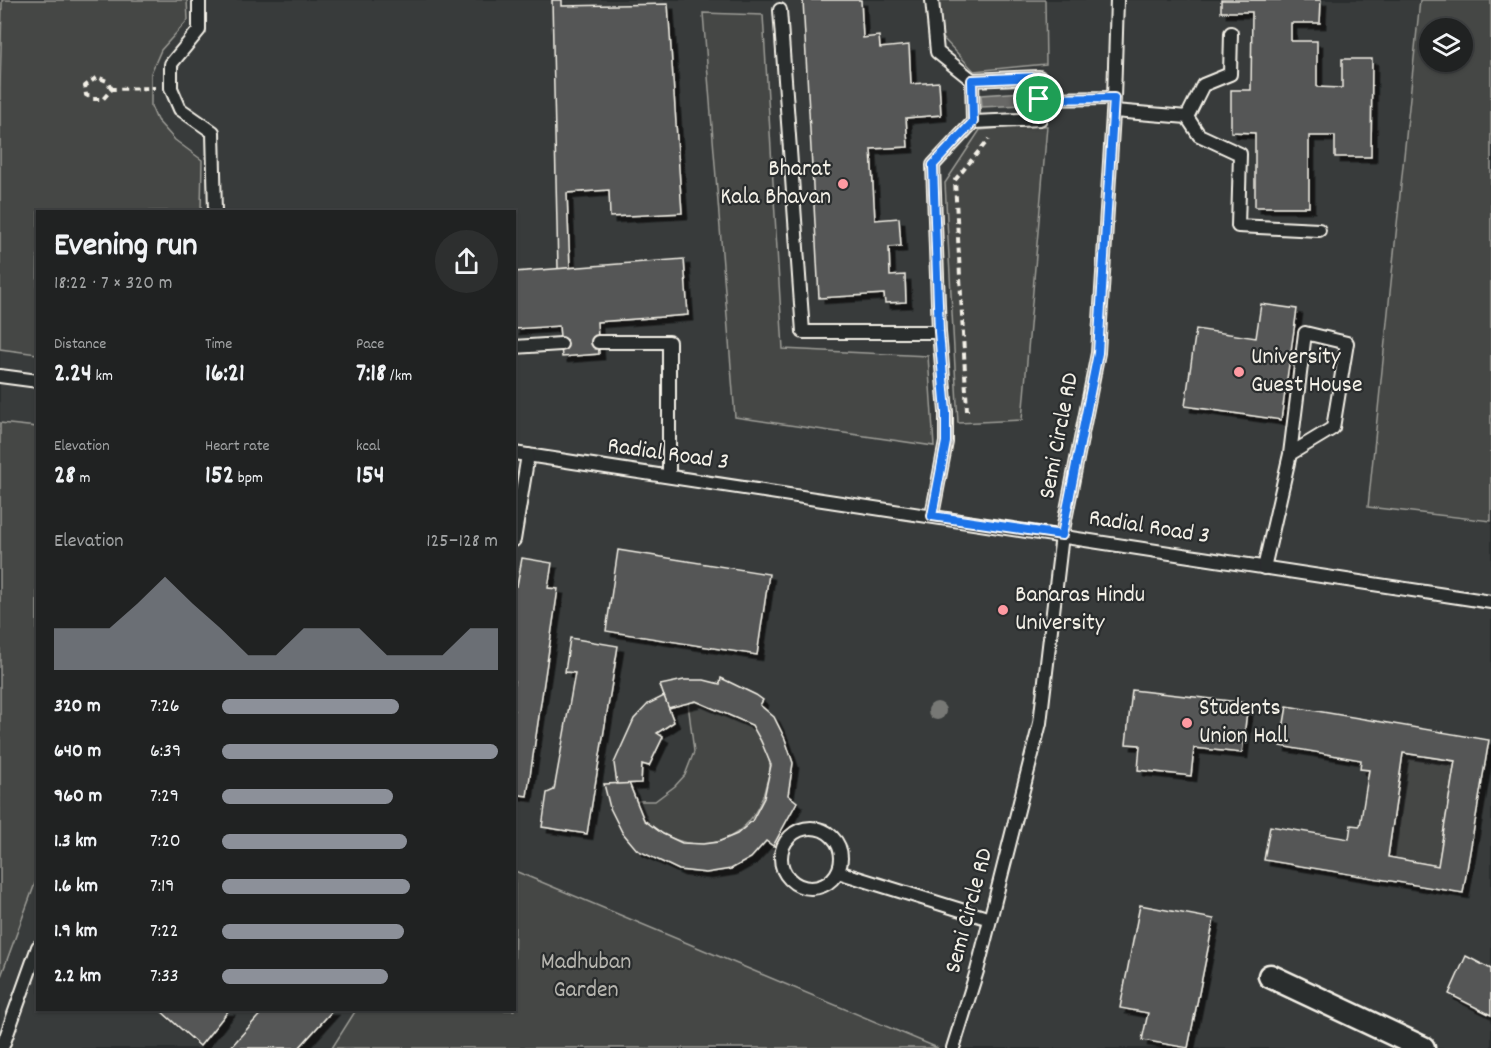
<!DOCTYPE html>
<html lang="en">
<head>
<meta charset="utf-8">
<style>
  :root { --surface:#202222; --page:#2d2f2f; --text:#f1f3f6; --muted:#a2a4a5; --line:#3d3f40; --accent:#8c9099 }
  body { margin:0; font-family:Dekko,sans-serif; background:var(--page); color:var(--text); height:100vh; display:flex; flex-direction:column; font-size:22px; white-space:nowrap }
  * { box-sizing:border-box; margin:0 }
  p { font-size:20px; color:var(--muted) }
  .icon { flex:none; width:33px; height:33px; fill:none; stroke:currentColor; stroke-width:2; stroke-linecap:round; stroke-linejoin:round }
  .map { position:relative; flex:1; overflow:hidden }
  .details { position:absolute; left:36px; top:210px; width:480px; height:801px; display:flex; flex-direction:column; background:var(--surface); border-radius:0px; box-shadow:0 2px 4px #0004,0 0 0 2px var(--line) }
  .details>* { flex:none }
  .buttons { position:absolute; left:1419px; top:18px; display:grid; gap:12px }
  .buttons a { display:grid; place-items:center; width:54px; height:54px; border-radius:50%; background:var(--surface); box-shadow:0 2px 4px #0004,0 0 0 2px var(--line); font-size:30px }
  .pin { position:absolute; display:grid; place-items:center; width:51px; height:51px; color:#fff; margin:-26px; border:3px solid #fff; border-radius:50%; box-shadow:0 2px 6px #0007 }
  .round { display:grid; place-items:center; flex:none; width:63px; height:63px; border-radius:32px; background:var(--page) }
  .overview { display:flex; align-items:center; justify-content:space-between; height:102px; padding:0 18px }
  h1 { font-size:33px; font-weight:700; line-height:45px }
  .figures { display:grid; grid-template-columns:repeat(3,1fr); gap:9px; height:102px; padding:6px 18px }
  .figures div { display:grid; align-content:center }
  .figures b { font-size:26px; font-weight:700 }
  .figures small { font-size:16px; font-weight:400 }
  .figures p { font-size:16px }
  .chart { height:168px; padding:12px 18px }
  .chart p { display:flex; justify-content:space-between }
  .chart svg { width:100%; height:108px; margin-top:6px; fill:var(--accent); opacity:.7 }
  ul { padding:0 18px; list-style:none; font-size:20px }
  li { display:grid; grid-template-columns:96px 72px 1fr; align-items:center; height:45px }
  li i { height:15px; border-radius:8px; background:var(--accent) }
  .map>svg:first-child { display:block }
  .built { fill:#373a3a; fill-rule:evenodd }
  .green { fill:#444645; stroke:#9c9c96; stroke-width:1.5; fill-rule:evenodd }
  .water { fill:#676866; stroke:#9f9f9a; stroke-width:1.5 }
  .building { fill:#555756; stroke:#f4f1e8; stroke-width:1.5; fill-rule:evenodd; filter:url(#shadow) }
  .lines { fill:none; stroke-linecap:round; stroke-linejoin:round }
  .service-casing { stroke:#f4f1e8; stroke-width:16 }
  .minor-casing { stroke:#f4f1e8; stroke-width:27 }
  .path { stroke:#f4f1e8; stroke-width:4; stroke-dasharray:6 4.5; stroke-linecap:butt }
  .service { stroke:#2a2d2e; stroke-width:12 }
  .minor { stroke:#2a2d2e; stroke-width:22 }
  .tree { fill:#777875 }
  .route-casing { stroke:#fff; stroke-width:12 }
  .route { stroke:#1a73e8; stroke-width:8 }
  .poi-dot { fill:#ff9aa2; stroke:#2a2d2e; stroke-width:2 }
  .labels { text-anchor:middle; dominant-baseline:central; stroke-width:4.5; stroke-linejoin:round; paint-order:stroke }
  .poi-label { font-size:24px; fill:#f4f1e8; stroke:#2a2d2e; text-anchor:start }
  .street-label { font-size:24px; fill:#f4f1e8; stroke:#2a2d2e }
  .park-label { font-size:24px; fill:#b6b5af; stroke:#2a2d2e }
</style>
</head>
<body>
<div class="map">
<svg width="1491" height="1048" viewBox="0 0 1491 1048">
  <defs>
    <filter id="shadow"><feDropShadow dx="5.5" dy="5.5" stdDeviation="0" flood-color="#0009"/></filter>
  </defs>
  <rect width="100%" height="100%" fill="#2a2d2e"/>
  <filter id="ink" filterUnits="userSpaceOnUse"><feTurbulence type="fractalNoise" baseFrequency=".0167" numOctaves="2"/><feDisplacementMap in="SourceGraphic" scale="12" xChannelSelector="R" yChannelSelector="G"/><feConvolveMatrix kernelMatrix="1 2 1 2 8 2 1 2 1" color-interpolation-filters="sRGB"/></filter>
  <g filter="url(#ink)">
    <path class="built" d="M0,0h1491v1048h-1491zM1430,28h32v34h-32zM38,212h476v798h-476z"/>
    <g class="green">
      <path d="M2,0h185l1,20 -27,30 -10,23v33l6,14 18,20 27,20 -1,51 -163,1 -1,142 -37,-5v-260z"/>
      <path d="M939,0h106l1,64 -72,7 -32,-34z"/>
      <path d="M1420,0h71v521l-123,-14zM1430,28h32v34h-32z"/>
      <path d="M703,13l60,2 20,334 145,7 6,90 -199,-29z"/>
      <path d="M1033,125l14,1 -25,294 -64,3 -13,-240 35,-53z"/>
      <path d="M0,423l37,4v451l-37,101z"/>
      <path d="M696,701l56,24c5,10 19,31 18,42 0,6 -2,12 -4,18 -10,47 -52,73 -97,52 -8,-4 -21,-11 -26,-19 -3,-5 -5,-12 -7,-17h19l20,-15 10,-11 9,-23 -6,-49z"/>
      <path d="M1403,753l52,8 -17,105 -50,-9z"/>
      <path d="M515,871l423,177h-606l24,-38h158z"/>
    </g>
    <path class="water" d="M1023,92l1,13 -42,2 -1,-12z"/>
    <g class="building">
      <path d="M552,0h10v6l106,-2 14,209 -72,4 -1,-27 -42,3 3,75 -12,1z"/>
      <path d="M803,0h58l2,38 16,-2 1,12 29,-3 2,39 28,-2 2,33 -35,3 2,29 -37,2 4,71 24,-2 2,28 -12,1 1,29 15,-1 1,27 -21,1 -1,-9 -65,4z"/>
      <path d="M1221,0h100l-1,23h-29v18h26v46l25,1v-29h30l-1,98h-36v-21h-26v71h-54v-74l-24,-1v-42h20l1,-78h-31z"/>
      <path d="M684,259l4,56 -91,7 2,32 -37,3 -3,-31 -45,3v-57z"/>
      <path d="M1261,304l36,5 -16,111 -96,-14 11,-77 60,9z"/>
      <path d="M618,550l151,24 -12,81 -151,-24z"/>
      <path d="M522,558l30,5 -4,25 10,1 -31,207 -13,-2v-208h3z"/>
      <path d="M570,638l48,8 -31,188 -45,-7 5,-34 7,-3 21,-117 -10,-1z"/>
      <path d="M721,678l35,17 7,5 -3,5 14,12 11,22 8,24 -5,32 9,7 -24,44 -7,-5 -15,17 -20,11 -25,4 -27,-3 -42,-20 -15,-18 -12,-24 -6,-24 25,-1 15,37 19,14 19,9 21,1 15,-2 19,-8 15,-13 12,-23 7,-33 -10,-24 -9,-16 -56,-24 -28,7 -8,-23 24,-5h20l16,4z"/>
      <path d="M1132,690l116,13 -6,50 -48,-5 -3,28 -53,-6 2,-25 -14,-1z"/>
      <path d="M664,696l10,26 -17,11 6,4 -14,29 -7,-2 -1,19 -24,1 -3,-21 20,-44 14,-15z"/>
      <path d="M1287,706l202,34 -26,153 -199,-33 6,-34 79,13 2,-14 9,1 9,-56 -9,-1 1,-9 -81,-14zM1403,753l52,8 -17,105 -50,-9z"/>
      <path d="M1140,905l74,14 -26,129 -46,-8 6,-27 -28,-5z"/>
      <path d="M1466,956l25,13v46l-42,-21z"/>
      <path d="M160,1010h69l-29,36z"/>
      <path d="M264,1010h69l-34,38h-69z"/>
    </g>
    <g class="lines">
      <defs>
        <g id="service">
          <path d="M199,0v30l-28,34v24l9,21 33,23 2,80"/>
          <path d="M780,10l23,322h136l-6,-167 40,-43 -1,-42 -35,-28 -5,-52"/>
          <path d="M972,80l67,-3 1,42 -67,3"/>
          <path d="M1039,99l75,-1"/>
          <path d="M1114,111l73,6 12,18 41,19 -2,72 81,4"/>
          <path d="M1187,117l16,-32 27,-11 1,-41"/>
          <path d="M598,342h71v134"/>
          <path d="M514,347l47,-3"/>
          <path d="M0,376l38,5"/>
          <path d="M514,453l977,149"/>
          <path d="M932,515l14,-73v-30l-7,-80"/>
          <path d="M514,540l14,-85"/>
          <path d="M1264,568l26,-114 15,-121 42,10 -14,85 -43,26"/>
          <circle cx="811" cy="858" r="30"/>
          <path d="M838,872l152,47"/>
          <path d="M2,1048l36,-101"/>
          <path d="M953,1048l24,-77 63,-248 22,-188 36,-182 16,-255 3,-98"/>
        </g>
        <path id="minor" d="M1270,976l153,72"/>
      </defs>
      <use href="#service" class="service-casing"/>
      <use href="#minor" class="minor-casing"/>
      <g class="path">
        <path d="M112,89l-5,-8 -10,-4 -12,9 1,9 7,4h10l9,-10 43,-1"/>
        <path d="M967,411l-12,-231 34,-41"/>
      </g>
      <use href="#service" class="service"/>
      <use href="#minor" class="minor"/>
    </g>
    <circle class="tree" cx="937" cy="711" r="9"/>
  </g>
  <g class="lines" filter="url(#ink)">
    <defs>
      <path id="route" d="M1039,77v22l75,-1 -16,255 -36,182 -130,-19 14,-74v-30l-7,-80 -6,-167 40,-43 -1,-42z"/>
    </defs>
    <use href="#route" class="route-casing"/>
    <use href="#route" class="route"/>
  </g>
  <g class="poi-dot">
    <circle cx="843" cy="184" r="6"/>
    <circle cx="1239" cy="372" r="6"/>
    <circle cx="1003" cy="610" r="6"/>
    <circle cx="1187" cy="723" r="6"/>
  </g>
  <g class="labels">
    <g class="poi-label">
      <text x="831" y="170" text-anchor="end">Bharat<tspan x="831" dy="28">Kala Bhavan</tspan></text>
      <text x="1251" y="358">University<tspan x="1251" dy="28">Guest House</tspan></text>
      <text x="1015" y="596">Banaras Hindu<tspan x="1015" dy="28">University</tspan></text>
      <text x="1199" y="709">Students<tspan x="1199" dy="28">Union Hall</tspan></text>
    </g>
    <g class="street-label">
      <text transform="translate(1060 436) rotate(-79)">Semi Circle RD</text>
      <text transform="translate(668 455) rotate(8)">Radial Road 3</text>
      <text transform="translate(1149 528) rotate(9)">Radial Road 3</text>
      <text transform="translate(970 911) rotate(-75)">Semi Circle RD</text>
    </g>
    <g class="park-label">
      <text x="586" y="963">Madhuban<tspan x="586" dy="28">Garden</tspan></text>
    </g>
  </g>
</svg>
<div class="buttons">
<a><svg class="icon" aria-label="layers" viewBox="0 0 24 24"><path d="M12 4l9 5-9 5-9-5zM3 14l9 5 9-5"/></svg></a>
</div>
<div class="pin" style="left:1039px;top:99px;background:#1e9e55"><svg class="icon" aria-label="arrive" viewBox="0 0 24 24"><path d="M6 21V4h12l-3 4 3 4H6"/></svg></div>
<section class="details">
<div class="overview"><div><h1>Evening run</h1><p>18:22 · 7 × 320 m</p></div><a class="round"><svg class="icon" aria-label="share" viewBox="0 0 24 24"><path d="M12 15V3M7 8l5-5 5 5M5 13v7h14v-7"/></svg></a></div>
<div class="figures">
<div><p>Distance</p><b>2.24<small> km</small></b></div>
<div><p>Time</p><b>16:21</b></div>
<div><p>Pace</p><b>7:18<small> /km</small></b></div>
</div>
<div class="figures">
<div><p>Elevation</p><b>28<small> m</small></b></div>
<div><p>Heart rate</p><b>152<small> bpm</small></b></div>
<div><p>kcal</p><b>154</b></div>
</div>
<div class="chart"><p><span>Elevation</span>125–128 m</p>
<svg viewBox="0 0 160 44" preserveAspectRatio="none"><path d="M0 44V27L10 27L20 27L30 17L40 6L50 17L60 27L70 38L80 38L90 27L100 27L110 27L120 38L130 38L140 38L150 27L160 27V44z"/></svg>
</div>
<ul>
<li><b>320 m</b>7:26<i style="width:64%"></i></li>
<li><b>640 m</b>6:39<i style="width:100%"></i></li>
<li><b>960 m</b>7:29<i style="width:62%"></i></li>
<li><b>1.3 km</b>7:20<i style="width:67%"></i></li>
<li><b>1.6 km</b>7:19<i style="width:68%"></i></li>
<li><b>1.9 km</b>7:22<i style="width:66%"></i></li>
<li><b>2.2 km</b>7:33<i style="width:60%"></i></li>
</ul>
</section>
</div>
</body>
</html>
